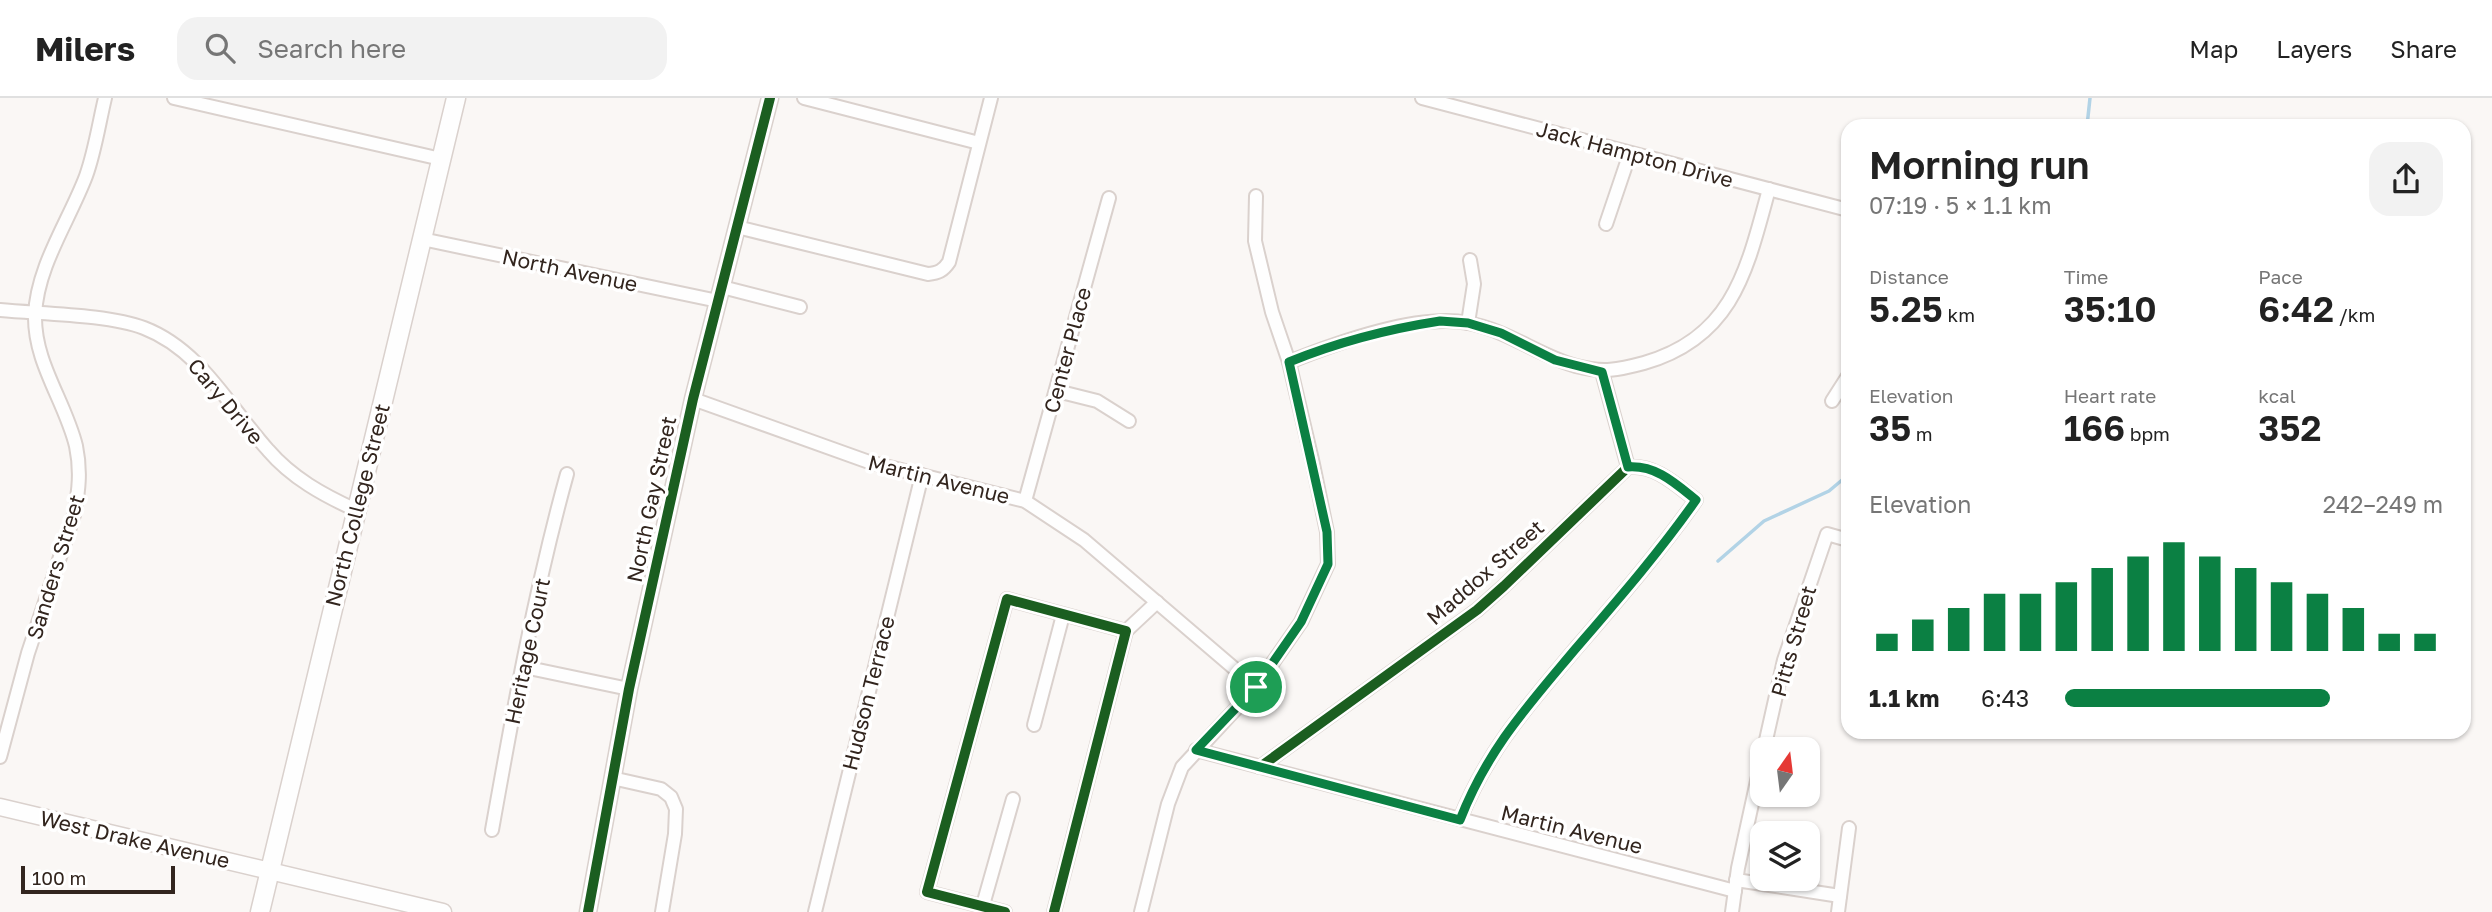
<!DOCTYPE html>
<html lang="en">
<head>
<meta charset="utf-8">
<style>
  :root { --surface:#fff; --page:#f2f2f2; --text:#222; --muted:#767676; --line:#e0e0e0; --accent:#0b8043 }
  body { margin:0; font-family:"Golos Text",sans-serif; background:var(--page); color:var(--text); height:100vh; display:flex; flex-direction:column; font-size:26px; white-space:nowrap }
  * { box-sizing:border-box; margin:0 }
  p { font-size:23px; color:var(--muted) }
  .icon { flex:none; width:38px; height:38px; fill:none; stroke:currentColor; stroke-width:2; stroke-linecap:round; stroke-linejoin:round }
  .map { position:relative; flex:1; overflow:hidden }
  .panel { position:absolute; left:1841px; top:21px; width:630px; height:620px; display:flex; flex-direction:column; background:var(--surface); border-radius:21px; box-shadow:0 2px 5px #0004 }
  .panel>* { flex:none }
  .needle { width:46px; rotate:14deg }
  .fabs { position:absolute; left:1750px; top:639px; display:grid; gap:14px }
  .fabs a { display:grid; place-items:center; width:70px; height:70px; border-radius:14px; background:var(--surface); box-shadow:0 2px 5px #0004; font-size:35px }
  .scale { position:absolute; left:21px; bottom:18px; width:154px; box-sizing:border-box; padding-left:7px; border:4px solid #32251e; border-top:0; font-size:19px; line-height:24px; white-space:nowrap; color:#32251e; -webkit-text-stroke:5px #fff; paint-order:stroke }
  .pin { position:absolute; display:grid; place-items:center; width:60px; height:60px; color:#fff; margin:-30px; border:4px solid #fff; border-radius:50%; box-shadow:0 2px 7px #0007 }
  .round { display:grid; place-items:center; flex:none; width:74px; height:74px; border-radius:21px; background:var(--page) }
  .summary { display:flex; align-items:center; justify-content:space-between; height:119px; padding:0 28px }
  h1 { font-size:38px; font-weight:600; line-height:52px }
  .figures { display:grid; grid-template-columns:repeat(3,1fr); gap:10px; height:119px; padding:7px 28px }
  .figures div { display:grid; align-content:center }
  .figures b { font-size:35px; font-weight:600 }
  .figures small { font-size:19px; font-weight:400 }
  .figures p { font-size:19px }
  .chart { height:196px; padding:14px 28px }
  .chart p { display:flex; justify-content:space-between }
  .chart svg { width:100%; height:126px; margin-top:7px; stroke:var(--accent); stroke-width:6 }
  ul { padding:0 28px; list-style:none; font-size:23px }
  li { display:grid; grid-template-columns:112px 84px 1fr; align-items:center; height:52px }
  li i { height:18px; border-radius:9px; background:var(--accent) }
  header { display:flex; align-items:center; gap:42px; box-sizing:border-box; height:98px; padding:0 35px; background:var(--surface); border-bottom:2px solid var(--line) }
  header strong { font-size:33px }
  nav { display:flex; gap:38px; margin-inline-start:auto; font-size:24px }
  .search { width:490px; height:63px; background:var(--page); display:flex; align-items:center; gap:18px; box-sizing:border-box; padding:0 24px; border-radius:21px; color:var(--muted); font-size:26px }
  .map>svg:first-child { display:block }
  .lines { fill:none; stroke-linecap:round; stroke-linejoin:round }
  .stream { stroke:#b2d3e6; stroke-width:3.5 }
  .minor-casing { stroke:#dad1cd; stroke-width:16 }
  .tertiary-casing { stroke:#dad1cd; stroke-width:19 }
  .secondary-casing { stroke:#dad1cd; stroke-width:21 }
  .minor { stroke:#fefefe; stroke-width:12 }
  .tertiary { stroke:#fefefe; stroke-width:16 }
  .secondary { stroke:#fefefe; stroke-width:18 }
  .cycleway-casing { stroke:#fff; stroke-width:15 }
  .cycleway { stroke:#1b5e20; stroke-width:10 }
  .route-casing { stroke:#fff; stroke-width:14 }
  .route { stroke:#0b8043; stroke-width:9 }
  .labels { text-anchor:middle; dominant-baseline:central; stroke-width:7; stroke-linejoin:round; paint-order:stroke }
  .street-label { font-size:21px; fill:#32251e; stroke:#fff }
</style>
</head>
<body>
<header>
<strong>Milers</strong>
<div class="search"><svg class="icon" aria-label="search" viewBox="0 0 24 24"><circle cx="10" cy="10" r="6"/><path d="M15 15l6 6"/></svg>Search here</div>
<nav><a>Map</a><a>Layers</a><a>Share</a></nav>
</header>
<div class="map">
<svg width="2492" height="814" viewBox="0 0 2492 814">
  <rect width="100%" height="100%" fill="#faf7f5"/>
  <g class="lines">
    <g class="stream">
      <path d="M2087,28l3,-28"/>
      <path d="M1718,463l46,-40 65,-30 19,-16"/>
    </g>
    <defs>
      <g id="minor">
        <path d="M174,0l267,61"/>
        <path d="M804,0l175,45"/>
        <path d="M1422,0l426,112"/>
        <path d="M1606,126l24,-71"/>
        <path d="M737,129l191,47c10,-1 15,-3 21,-12l42,-164"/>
        <path d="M422,141l296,62"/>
        <path d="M722,189l78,20"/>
        <path d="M0,212c40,4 108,4 144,18 57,22 85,79 124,122 24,28 55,45 88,60"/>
        <path d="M1468,225l6,-39 -4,-24"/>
        <path d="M1289,264c47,-19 130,-49 179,-39 39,7 71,33 108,43 27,7 42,4 68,-3 90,-26 103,-94 125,-174"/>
        <path d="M1602,274l26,95"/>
        <path d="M1057,293l40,10 32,20"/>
        <path d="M693,301l176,63 156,39 59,39 172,147"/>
        <path d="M1832,303l16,-25"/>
        <path d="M1025,403l84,-303"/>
        <path d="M1126,533l31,-29"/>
        <path d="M524,569l105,22"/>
        <path d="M1034,627l29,-110"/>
        <path d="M1764,651l20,-89 43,-126 21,6"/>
        <path d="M1196,652l539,141"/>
        <path d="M0,659l28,-104 46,-138c5,-24 7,-45 2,-69 -11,-45 -42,-83 -41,-131 2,-49 34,-94 51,-139 9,-25 13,-53 19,-78"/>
        <path d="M1260,669l217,-157 27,-24 124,-119c28,-2 47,17 68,33 -38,54 -81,103 -124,153 -47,56 -84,97 -112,166"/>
        <path d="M612,680l49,11 10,8 5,12 -1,25 -13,78"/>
        <path d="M492,732c21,-118 43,-241 75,-356"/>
        <path d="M1736,782l104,16"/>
        <path d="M815,814l107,-437"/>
        <path d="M981,814l32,-113"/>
        <path d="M1005,814l-78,-20 80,-293 119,32 -72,281"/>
        <path d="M1141,814l27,-108 14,-37 74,-80 45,-65 27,-58 -1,-32 -14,-68 -24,-102 -17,-50 -17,-71 1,-45"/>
        <path d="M1732,814l6,-44 24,-110"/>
        <path d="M1838,814l11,-84"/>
      </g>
      <g id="tertiary">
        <path d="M0,709l443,105"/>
        <path d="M588,814l41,-223 64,-290 77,-301"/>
      </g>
      <path id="secondary" d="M260,814l196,-814"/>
    </defs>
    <use href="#minor" class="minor-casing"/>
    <use href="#tertiary" class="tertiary-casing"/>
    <use href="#secondary" class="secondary-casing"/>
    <use href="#minor" class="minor"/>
    <use href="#tertiary" class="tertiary"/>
    <use href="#secondary" class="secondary"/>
    <defs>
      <g id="cycleway">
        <path d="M1260,669l217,-157 27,-24 124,-119c28,-2 47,17 68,33 -38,54 -81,103 -124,153 -47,56 -84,97 -112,166"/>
        <path d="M588,814l41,-223 64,-290 77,-301"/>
        <path d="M1005,814l-78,-20 80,-293 119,32 -72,281"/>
      </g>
    </defs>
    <use href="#cycleway" class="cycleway-casing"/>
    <use href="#cycleway" class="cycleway"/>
  </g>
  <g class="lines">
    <defs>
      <path id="route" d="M1440,223l28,2 33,10 54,27 47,12 26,95c28,-2 47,16 68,33 -38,54 -81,103 -124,153 -47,56 -85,98 -112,167l-264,-70 60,-63 45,-65 27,-58 -1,-32 -38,-170c49,-20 99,-33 151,-41z"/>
    </defs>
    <use href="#route" class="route-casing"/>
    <use href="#route" class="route"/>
  </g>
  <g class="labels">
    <g class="street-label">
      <text transform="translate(1635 56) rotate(15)">Jack Hampton Drive</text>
      <text transform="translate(570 172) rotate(12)">North Avenue</text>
      <text transform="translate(1067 252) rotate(-75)">Center Place</text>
      <text transform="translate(226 303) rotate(50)">Cary Drive</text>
      <text transform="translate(939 381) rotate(14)">Martin Avenue</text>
      <text transform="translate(651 401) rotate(-78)">North Gay Street</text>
      <text transform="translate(357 407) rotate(-76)">North College Street</text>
      <text transform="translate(55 469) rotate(-73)">Sanders Street</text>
      <text transform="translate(1485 474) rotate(-41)">Maddox Street</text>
      <text transform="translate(1793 543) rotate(-74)">Pitts Street</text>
      <text transform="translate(527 553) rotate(-78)">Heritage Court</text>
      <text transform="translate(868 595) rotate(-76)">Hudson Terrace</text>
      <text transform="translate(1572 731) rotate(14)">Martin Avenue</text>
      <text transform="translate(135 741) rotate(13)">West Drake Avenue</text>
    </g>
  </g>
</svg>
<div class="fabs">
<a><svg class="needle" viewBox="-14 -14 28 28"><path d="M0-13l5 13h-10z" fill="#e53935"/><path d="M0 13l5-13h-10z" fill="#767676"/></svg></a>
<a><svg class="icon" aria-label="layers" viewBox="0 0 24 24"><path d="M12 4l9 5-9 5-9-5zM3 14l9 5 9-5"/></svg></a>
</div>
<div class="scale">100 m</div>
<div class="pin" style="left:1256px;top:589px;background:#1e9e55"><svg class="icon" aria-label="arrive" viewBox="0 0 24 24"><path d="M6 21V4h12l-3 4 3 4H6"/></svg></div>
<section class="panel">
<div class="summary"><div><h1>Morning run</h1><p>07:19 · 5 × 1.1 km</p></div><a class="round"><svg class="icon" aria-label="share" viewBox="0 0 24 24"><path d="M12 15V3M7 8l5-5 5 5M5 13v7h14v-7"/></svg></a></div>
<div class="figures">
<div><p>Distance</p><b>5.25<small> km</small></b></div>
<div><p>Time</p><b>35:10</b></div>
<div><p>Pace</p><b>6:42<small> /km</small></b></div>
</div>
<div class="figures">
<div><p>Elevation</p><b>35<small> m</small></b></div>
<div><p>Heart rate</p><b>166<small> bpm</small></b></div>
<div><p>kcal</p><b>352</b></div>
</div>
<div class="chart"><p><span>Elevation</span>242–249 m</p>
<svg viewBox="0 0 160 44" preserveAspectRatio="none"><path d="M5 44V38M15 44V33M25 44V29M35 44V24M45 44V24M55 44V20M65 44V15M75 44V11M85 44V6M95 44V11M105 44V15M115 44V20M125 44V24M135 44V29M145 44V38M155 44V38"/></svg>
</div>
<ul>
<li><b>1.1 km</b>6:43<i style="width:70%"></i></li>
</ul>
</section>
</div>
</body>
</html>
